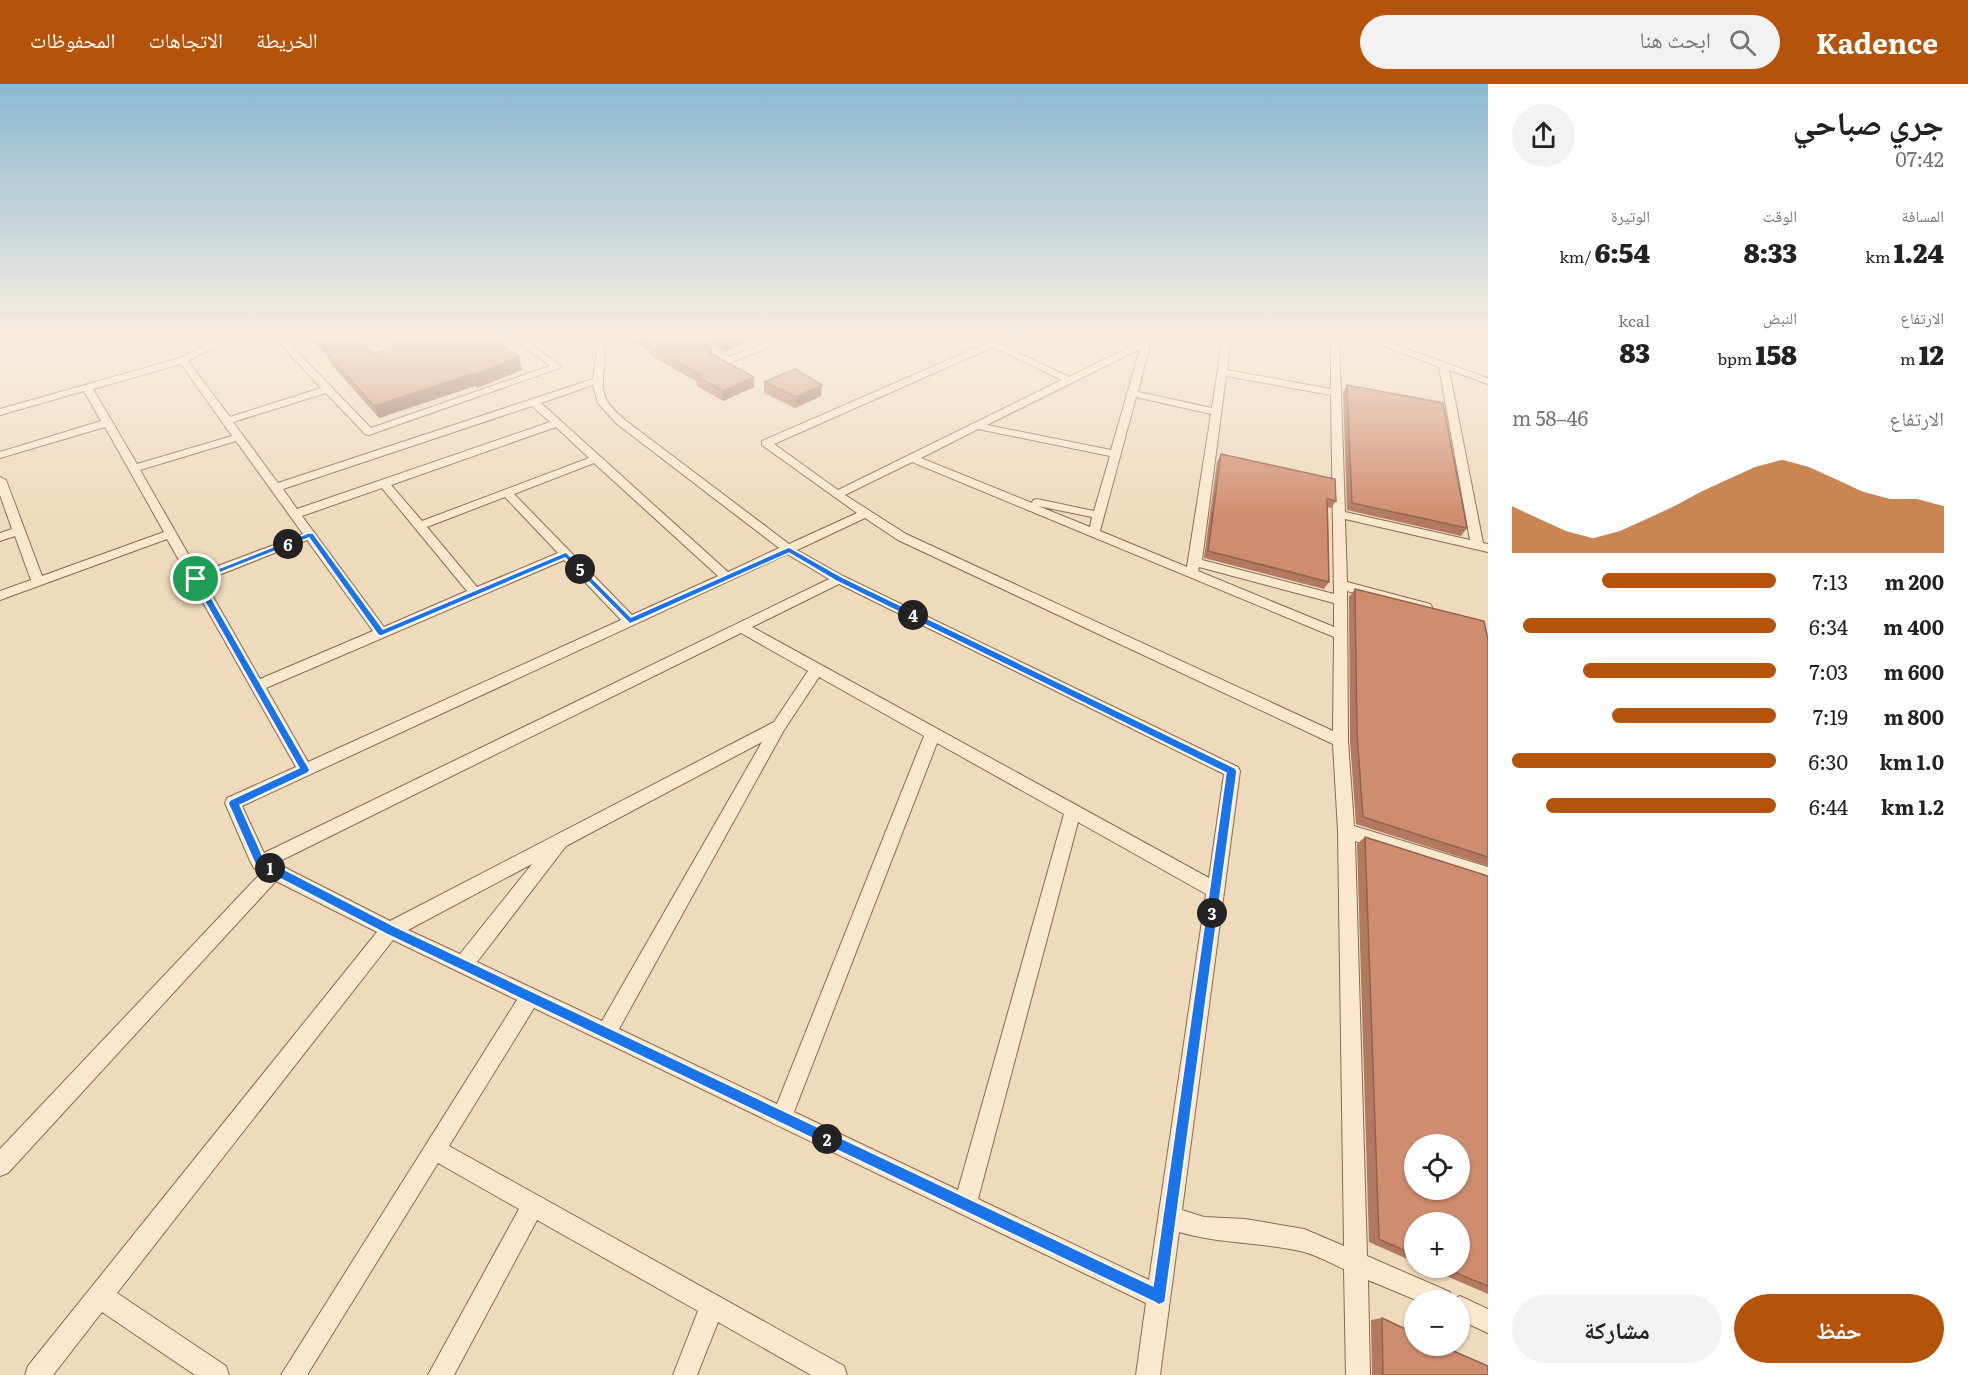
<!DOCTYPE html>
<html lang="ar">
<head>
<meta charset="utf-8">
<style>
  :root { --surface:#fff; --page:#f2f2f2; --text:#222; --muted:#767676; --accent:#b45309 }
  body { margin:0; font-family:Literata,"Noto Naskh Arabic",serif; background:var(--page); color:var(--text); direction:rtl; height:100vh; display:flex; flex-direction:column; font-size:22px; white-space:nowrap }
  * { box-sizing:border-box; margin:0 }
  p { font-size:20px; color:var(--muted) }
  .icon { flex:none; width:33px; height:33px; fill:none; stroke:currentColor; stroke-width:2; stroke-linecap:round; stroke-linejoin:round }
  .map { position:relative; flex:1; overflow:hidden; direction:ltr }
  .sheet { display:flex; flex-direction:column; background:var(--surface); width:480px }
  .sheet>* { flex:none }
  .buttons { position:absolute; left:1404px; top:1050px; display:grid; gap:12px }
  .buttons a { display:grid; place-items:center; width:66px; height:66px; border-radius:50%; background:var(--surface); box-shadow:0 2px 4px #0004; font-size:30px }
  .pin { position:absolute; display:grid; place-items:center; width:51px; height:51px; color:#fff; margin:-26px; border:3px solid #fff; border-radius:50%; box-shadow:0 2px 6px #0007 }
  .km { position:absolute; width:30px; height:30px; margin:-15px; border-radius:50%; background:#222; color:#fff; font-size:16px; line-height:30px; text-align:center }
  .round { display:grid; place-items:center; flex:none; width:63px; height:63px; border-radius:32px; background:var(--page) }
  .headline { display:flex; align-items:center; justify-content:space-between; height:102px; padding:0 24px }
  h1 { font-size:33px; font-weight:800; line-height:45px }
  .metrics { display:grid; grid-template-columns:repeat(3,1fr); gap:9px; height:102px; padding:6px 24px }
  .metrics div { display:grid; align-content:center }
  .metrics b { font-size:26px; font-weight:800 }
  .metrics small { font-size:16px; font-weight:400 }
  .metrics p { font-size:16px }
  .chart { height:168px; padding:12px 24px }
  .chart p { display:flex; justify-content:space-between }
  .chart svg { width:100%; height:108px; margin-top:6px; fill:var(--accent); opacity:.7 }
  .button { display:flex; gap:12px; margin-top:auto; padding:12px 24px }
  .button a { flex:1; height:69px; border-radius:36px; background:var(--accent); color:#fff; font-size:24px; font-weight:800; line-height:69px; text-align:center }
  .button a+a { background:var(--page); color:var(--text) }
  ul { padding:0 24px; list-style:none; font-size:20px }
  li { display:grid; grid-template-columns:96px 72px 1fr; align-items:center; height:45px }
  li i { height:15px; border-radius:8px; background:var(--accent) }
  header { display:flex; align-items:center; gap:36px; box-sizing:border-box; height:84px; padding:0 30px; background:var(--accent); color:#fff }
  header strong { font-size:28px }
  nav { display:flex; gap:33px; margin-inline-start:auto; font-size:21px }
  .search { width:420px; height:54px; background:var(--page); display:flex; align-items:center; gap:15px; box-sizing:border-box; padding:0 21px; border-radius:33px; color:var(--muted); font-size:22px }
  main { display:flex; flex:1; min-height:0 }
  .map>svg:first-child { display:block }
  .lines { fill:none; stroke-linecap:round; stroke-linejoin:round }
  .minor-casing { stroke:#876a55; stroke-width:2 }
  .minor { fill:#fae8ce; fill-rule:evenodd }
  .wall { fill:#b2795f }
  .shaded-wall { fill:#91634e }
  .building { fill:#cf8d6f; stroke:#91634e; stroke-width:1.5; fill-rule:evenodd }
  .route { fill:#1a73e8; stroke:#fff; stroke-width:1.5; fill-rule:evenodd }
</style>
</head>
<body>
<header>
<strong>Kadence</strong>
<div class="search"><svg class="icon" aria-label="search" viewBox="0 0 24 24"><circle cx="10" cy="10" r="6"/><path d="M15 15l6 6"/></svg>ابحث هنا</div>
<nav><a>الخريطة</a><a>الاتجاهات</a><a>المحفوظات</a></nav>
</header>
<main>
<section class="sheet">
<div class="headline"><div><h1>جري صباحي</h1><p>07:42</p></div><a class="round"><svg class="icon" aria-label="share" viewBox="0 0 24 24"><path d="M12 15V3M7 8l5-5 5 5M5 13v7h14v-7"/></svg></a></div>
<div class="metrics">
<div><p>المسافة</p><b>1.24<small> km</small></b></div>
<div><p>الوقت</p><b>8:33</b></div>
<div><p>الوتيرة</p><b>6:54<small> /km</small></b></div>
</div>
<div class="metrics">
<div><p>الارتفاع</p><b>12<small> m</small></b></div>
<div><p>النبض</p><b>158<small> bpm</small></b></div>
<div><p>kcal</p><b>83</b></div>
</div>
<div class="chart"><p><span>الارتفاع</span>46–58 m</p>
<svg viewBox="0 0 160 44" preserveAspectRatio="none"><path d="M0 44V25L10 30L20 35L30 38L40 35L50 30L60 25L70 19L80 14L90 9L100 6L110 9L120 14L130 19L140 22L150 22L160 25V44z"/></svg>
</div>
<ul>
<li><b>200 m</b>7:13<i style="width:66%"></i></li>
<li><b>400 m</b>6:34<i style="width:96%"></i></li>
<li><b>600 m</b>7:03<i style="width:73%"></i></li>
<li><b>800 m</b>7:19<i style="width:62%"></i></li>
<li><b>1.0 km</b>6:30<i style="width:100%"></i></li>
<li><b>1.2 km</b>6:44<i style="width:87%"></i></li>
</ul>
<div class="button"><a>حفظ</a><a>مشاركة</a></div>
</section>
<div class="map">
<svg width="1488" height="1291" viewBox="0 0 1488 1291">
  <rect width="100%" height="100%" fill="#efdabb"/>
  <g class="lines">
    <defs>
      <g id="minor">
        <path d="M221,253h11l-44,24 42,56 91,-29 -47,-51h9l88,91 179,-62 -39,-29h10l41,30 -193,68 -4,-1 -39,-41 -93,29 45,61 315,-104 4,-28 -6,-14h8c15,21 -5,45 9,65 4,7 11,12 17,18l164,124 68,-31 -95,-68v-4l239,-104h12l-13,7 69,33 81,-40h11l-11,7 -12,48 74,16 11,-71h8l-4,33 104,19v-52h8l6,175 125,28 -31,-173 -79,-30h13l115,41v6l-39,-14 34,173 5,1v8l-143,-33 2,63 83,22 2,3 -7,4 -78,-20 1,150 6,85 134,41v16l-133,-42 12,415 83,36 3,7 7,-3 28,13v24l-28,-13v-20h-44l-48,-20 2,95h-24l-2,-106c-14,-6 -29,-15 -44,-18 -40,-9 -81,-7 -121,-19l-19,143h-24l10,-72 -612,-295 -85,138 395,220 3,9h-36l-93,-53 -21,53h-24l25,-64 -161,-91 -83,155h-26l91,-166 -81,-46 -131,212h-26l236,-375 -124,-60 -276,353 109,73 3,9h-34l-93,-63 -49,63h-28l3,-9 349,-434 -101,-51 -268,292 -8,3v-27l261,-276 -7,-5 -3,-5 -26,-60 2,-5 69,-31 -129,-228 -167,61v-9l31,-11 -16,-44 -15,5v-8l12,-4 -12,-34v-18l6,3 36,96 122,-44 -59,-105 -105,31v-6l101,-31 -17,-30 -84,24v-6l180,-51zM993,263l69,33 -224,110 -64,-46zM1140,265l-29,101 -124,-25zM181,280l51,72 -95,28 -44,-75zM1226,292l105,19 3,199 -132,-34zM593,301l5,18 19,21 162,124 -51,24 -187,-169zM1136,313l75,17 -24,153 -87,-36zM532,322l18,16 -253,87 -14,-20zM556,343l33,31 -167,63 -31,-36zM978,345l132,27 -16,55 -57,-12 -4,1 -1,3 -111,-45zM236,357l67,93 -104,39 -59,-103zM912,378l422,175 -1,94 -427,-197 -61,-39zM594,379l124,113 -86,39 -118,-121zM382,404l85,103 -83,36 -82,-111zM505,413l53,56 -81,34 -50,-60zM1038,422l54,11 -2,10zM865,434l33,22 435,204 5,87 6,415 -40,-17 -59,-10 -41,-2 -22,-7 58,-439 -2,-4 -395,-191 -46,-26zM307,456l66,91 -113,48 -56,-98zM787,470l42,25 -565,274 -22,-47zM564,476l57,60 -313,142 -42,-74zM1199,483l135,36v24l-136,-56zM839,500l385,190 -15,104 -457,-251zM741,549l67,38 -34,51 -384,199 -114,-58zM819,593l105,59 -147,368 -158,-75 165,-299zM762,658l-160,279 -125,-59 89,-116zM937,659l127,71 -106,376 -164,-78zM1078,738l128,72 -57,386 -171,-81zM532,780l-72,90 -52,-24z"/>
        <path d="M683,253h10l36,20 52,-20h12l-65,27z"/>
      </g>
    </defs>
    <use href="#minor" class="minor-casing"/>
    <use href="#minor" class="minor"/>
  </g>
  <g class="wall">
    <path d="M308,253h44l4,4 19,12 15,-5 132,22 -45,18 -2,-2 -96,32 -49,-55 -2,-6z"/>
    <path d="M625,253h69l19,18 41,32 -31,14 -26,-15v-4l-47,-27 -1,-4z"/>
    <path d="M698,253h61l-34,15z"/>
    <path d="M764,298l57,14 -26,12 -31,-15z"/>
    <path d="M1347,301l120,143 -6,8 -114,-26 -4,-118z"/>
    <path d="M1221,370l115,47 -5,7 -3,-1 1,75 -5,7 -120,-31 13,-96z"/>
    <path d="M1355,505l133,51v226l-132,-42 -6,-83 -1,-144z"/>
    <path d="M1365,753l123,39v418l-60,-26h32l-46,-46v40l-45,-20 -12,-398z"/>
    <path d="M1382,1234l106,57h-116l-1,-55z"/>
  </g>
  <g class="shaded-wall">
    <path d="M737,253h22l-34,15v-10z"/>
    <path d="M712,264l1,9 -7,-6z"/>
    <path d="M519,273l3,13 -45,18 -3,-13z"/>
    <path d="M472,290l3,12 -96,32 -5,-12z"/>
    <path d="M754,293v10l-31,14v-10z"/>
    <path d="M822,301l-1,11 -26,12 1,-11z"/>
  </g>
  <g class="building">
    <path d="M315,253h37l4,4 19,12 15,-5 4,-4 22,-7h76l27,20 -45,18 -2,-1 -98,32 -49,-55 3,-1z"/>
    <path d="M640,253h54l18,11 -6,3 48,26 -31,14 -27,-15 4,-2 -51,-28 4,-2z"/>
    <path d="M715,253h22l-12,5z"/>
    <path d="M795,285l27,16 -26,12 -32,-15z"/>
    <path d="M1347,301l96,18 24,125 -115,-25z"/>
    <path d="M1221,370l114,25 1,22 -9,-2 2,83 -121,-31z"/>
    <path d="M1355,505l129,32 4,19v217l-125,-40 -6,-83z"/>
    <path d="M1365,753l123,39v410l-44,-18h16v-46h-46v33l-35,-16zM1414,1060h46v46h-46z"/>
    <path d="M1382,1234l32,15v13h28l46,20v9h-106l1,-1z"/>
  </g>
  <linearGradient id="sky" x2="0" y2="1"><stop stop-color="#8bb9d3"/><stop offset="0.58" stop-color="#f8eee0"/><stop offset="1" stop-color="#f8eee0" stop-opacity="0"/></linearGradient>
  <rect width="1488" height="434" fill="url(#sky)"/>
  <path class="route" d="M308,449h5l70,96 183,-77 65,65 158,-70 53,30 393,191 2,3 -72,531 -6,3 -5,-3 -768,-368 -130,-68 -28,-63 2,-3 69,-32 -107,-189zM309,454l69,97 3,1 184,-78 65,66 159,-71 47,28 390,192 -73,513 -759,-360 -130,-67 -24,-54 68,-32 2,-3 -109,-190z"/>
</svg>
<div class="buttons">
<a><svg class="icon" aria-label="locate" viewBox="0 0 24 24"><circle cx="12" cy="12" r="6"/><path d="M12 2v4M12 18v4M2 12h4M18 12h4"/></svg></a>
<a>+</a>
<a>−</a>
</div>
<div class="pin" style="left:196px;top:495px;background:#1e9e55"><svg class="icon" aria-label="arrive" viewBox="0 0 24 24"><path d="M6 21V4h12l-3 4 3 4H6"/></svg></div>
<b class="km" style="left:270px;top:784px">1</b>
<b class="km" style="left:827px;top:1055px">2</b>
<b class="km" style="left:1212px;top:829px">3</b>
<b class="km" style="left:913px;top:531px">4</b>
<b class="km" style="left:580px;top:485px">5</b>
<b class="km" style="left:288px;top:460px">6</b>
</div>
</main>
</body>
</html>
